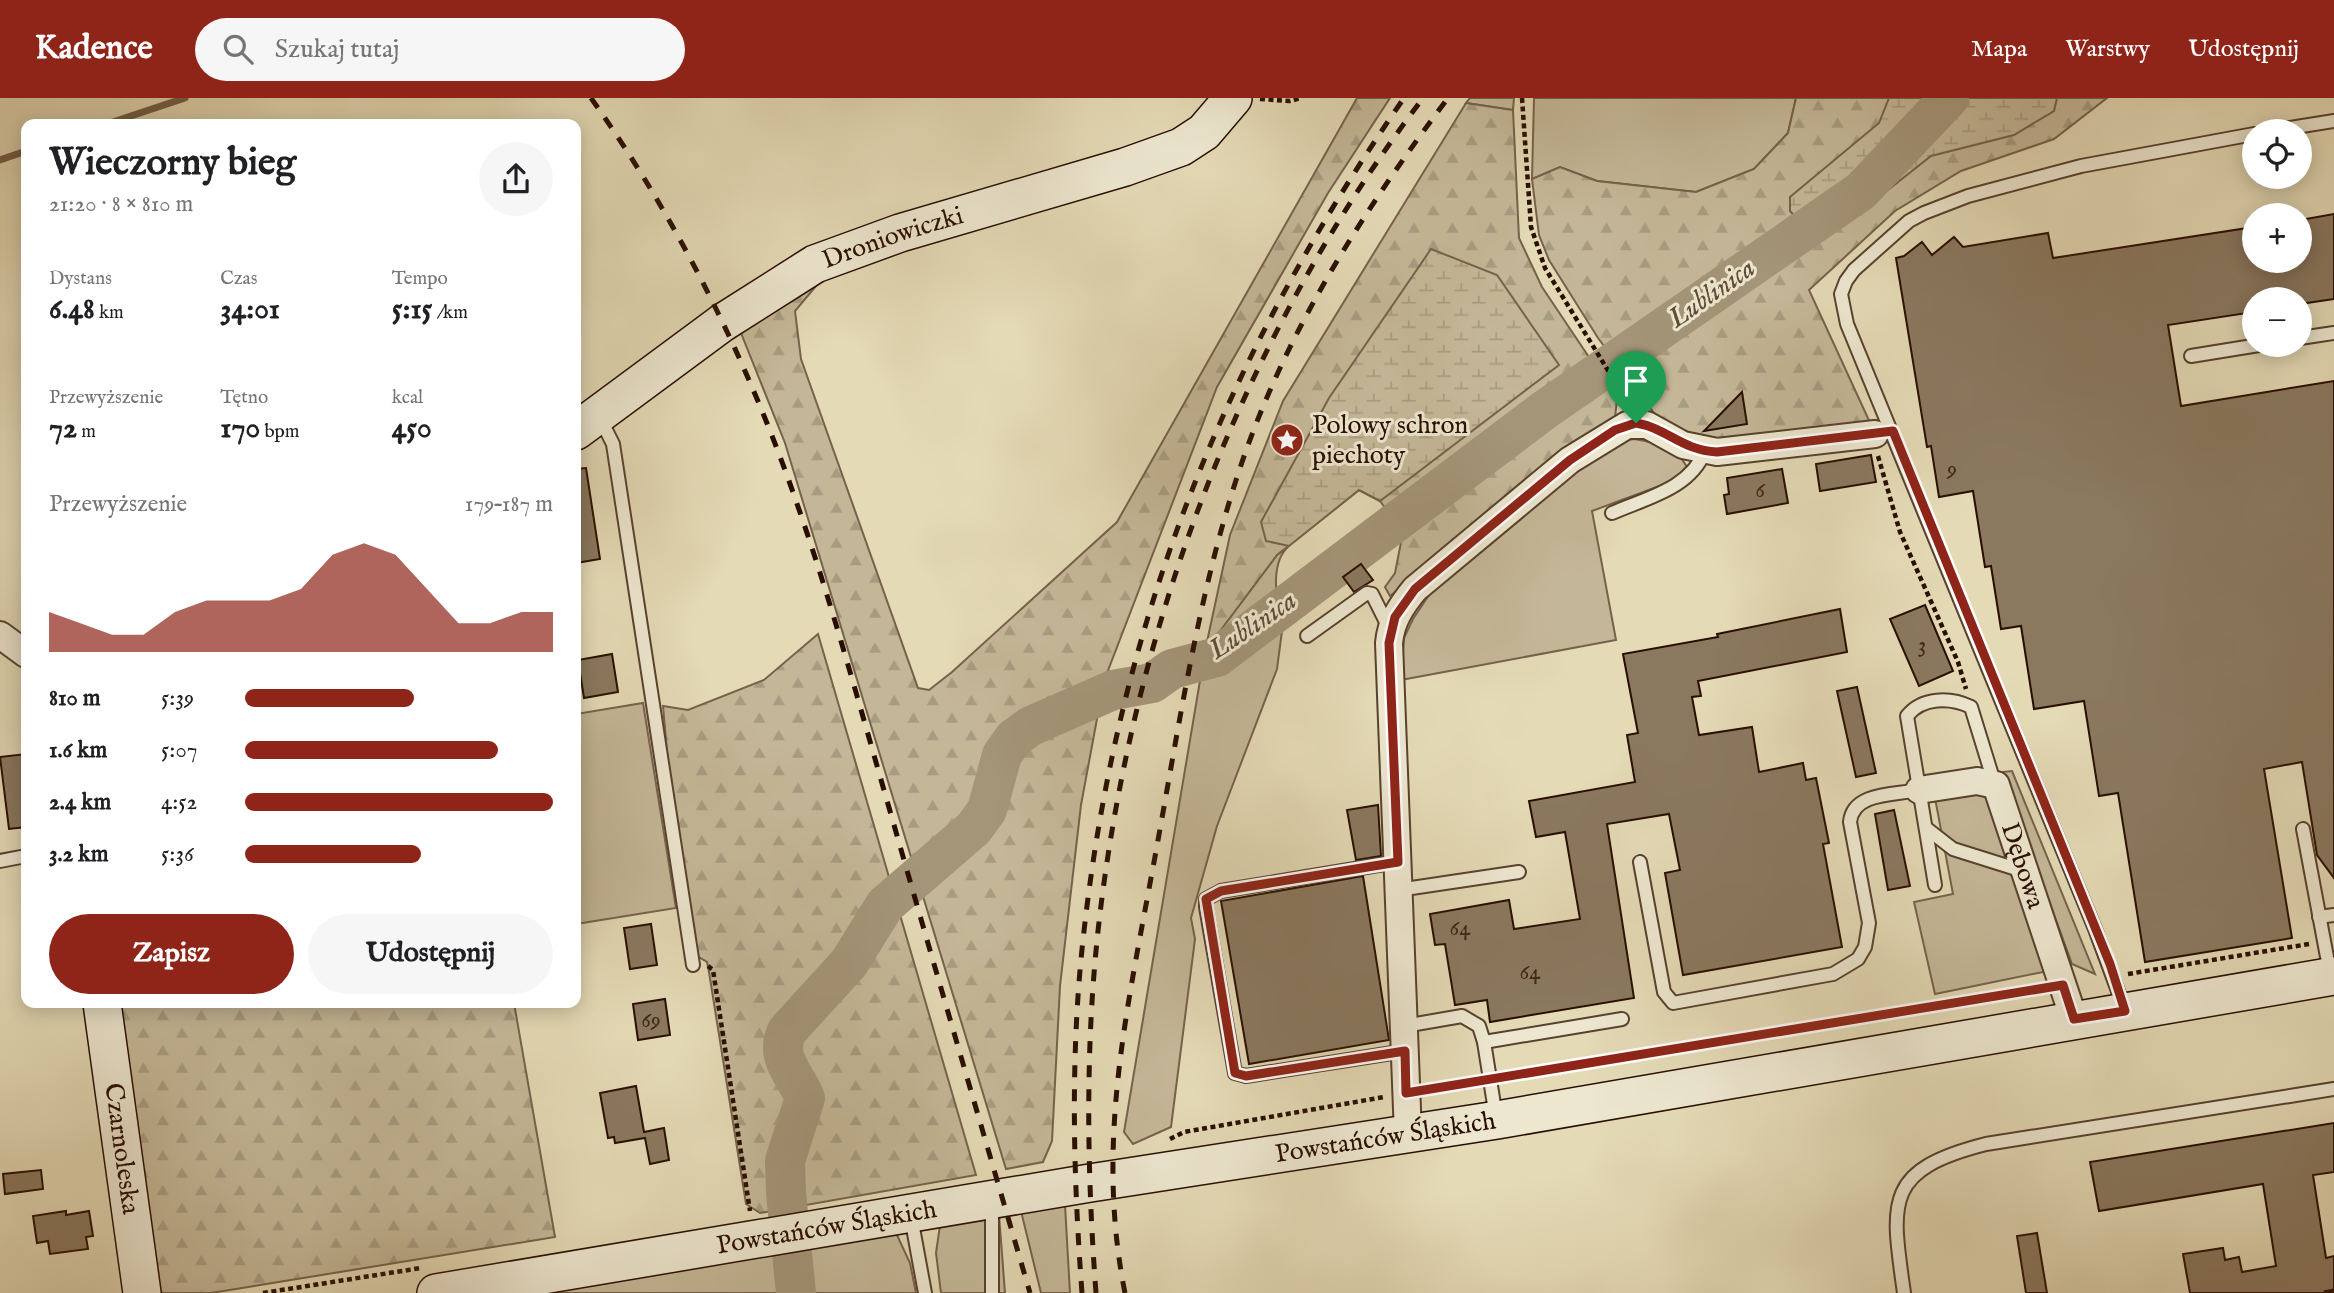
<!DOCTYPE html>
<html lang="pl">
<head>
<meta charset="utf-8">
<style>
  :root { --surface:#fff; --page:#f6f6f6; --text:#202124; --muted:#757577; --accent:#8f2418 }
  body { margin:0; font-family:"IM FELL English",serif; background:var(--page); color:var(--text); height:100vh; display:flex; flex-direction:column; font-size:26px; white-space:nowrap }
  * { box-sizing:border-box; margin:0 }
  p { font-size:23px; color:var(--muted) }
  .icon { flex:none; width:38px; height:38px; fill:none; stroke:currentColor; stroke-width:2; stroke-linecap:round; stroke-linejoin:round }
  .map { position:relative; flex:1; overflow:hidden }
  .panel { position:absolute; left:21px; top:21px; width:560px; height:889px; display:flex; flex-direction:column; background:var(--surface); border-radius:14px; box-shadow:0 4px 18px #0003 }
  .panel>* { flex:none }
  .fabs { position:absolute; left:2242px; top:21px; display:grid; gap:14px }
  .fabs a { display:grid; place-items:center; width:70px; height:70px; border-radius:50%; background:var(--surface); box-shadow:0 4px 18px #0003; font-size:35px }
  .pin { position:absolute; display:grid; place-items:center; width:60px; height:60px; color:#fff; margin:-72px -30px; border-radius:50% 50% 50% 0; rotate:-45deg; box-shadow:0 0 7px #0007 }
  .pin .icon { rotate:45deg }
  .round { display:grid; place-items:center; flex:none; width:74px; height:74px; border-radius:37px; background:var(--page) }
  .head { display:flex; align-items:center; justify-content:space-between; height:119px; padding:0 28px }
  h1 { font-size:38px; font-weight:700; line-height:52px }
  .figures { display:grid; grid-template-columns:repeat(3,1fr); gap:10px; height:119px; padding:7px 28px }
  .figures div { display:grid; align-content:center }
  .figures b { font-size:30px; font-weight:700 }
  .figures small { font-size:19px; font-weight:400 }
  .figures p { font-size:19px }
  .chart { height:196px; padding:14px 28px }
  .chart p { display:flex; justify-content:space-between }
  .chart svg { width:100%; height:126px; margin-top:7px; fill:var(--accent); opacity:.7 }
  .cta { display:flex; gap:14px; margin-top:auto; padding:14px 28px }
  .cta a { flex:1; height:80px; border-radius:42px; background:var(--accent); color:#fff; font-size:28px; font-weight:700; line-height:80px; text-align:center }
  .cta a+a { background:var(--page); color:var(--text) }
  ul { padding:0 28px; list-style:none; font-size:23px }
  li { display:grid; grid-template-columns:112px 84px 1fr; align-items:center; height:52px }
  li i { height:18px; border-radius:9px; background:var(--accent) }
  header { display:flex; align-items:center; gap:42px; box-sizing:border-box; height:98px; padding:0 35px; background:var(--accent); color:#fff }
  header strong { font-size:33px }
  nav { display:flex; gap:38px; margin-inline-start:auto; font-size:24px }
  .search { width:490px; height:63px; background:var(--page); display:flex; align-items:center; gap:18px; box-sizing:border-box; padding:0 24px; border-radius:38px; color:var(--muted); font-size:26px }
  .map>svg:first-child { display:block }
  .green { fill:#c4b797; stroke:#76624c; stroke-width:2 }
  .forest { fill:url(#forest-firs); stroke:#76624c; stroke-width:2 }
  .wetland { fill:url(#wetland-marsh); stroke:#76624c; stroke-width:2 }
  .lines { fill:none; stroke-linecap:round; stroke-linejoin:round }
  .stream { stroke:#735f48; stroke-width:7 }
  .river { stroke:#a49578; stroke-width:40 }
  .building { fill:#8a785f; stroke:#290e00; stroke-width:2 }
  .lane-casing { stroke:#58412e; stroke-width:16 }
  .street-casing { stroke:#58412e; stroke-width:30 }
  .secondary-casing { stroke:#290e00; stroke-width:40 }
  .path { stroke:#290e00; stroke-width:4.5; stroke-dasharray:5 3.5; stroke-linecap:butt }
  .lane { stroke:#ede7d0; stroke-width:12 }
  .street { stroke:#ede7d0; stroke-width:26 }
  .secondary { stroke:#ede7d0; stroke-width:37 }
  .rail { stroke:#290e00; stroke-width:5; stroke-dasharray:12 12; stroke-linecap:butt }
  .route-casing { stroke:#fff; stroke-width:14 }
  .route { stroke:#8f2418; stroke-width:9 }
  .labels { text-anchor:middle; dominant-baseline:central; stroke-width:6; stroke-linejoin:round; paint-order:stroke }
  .number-label { font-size:23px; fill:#412818 }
  .street-label { font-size:26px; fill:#290e00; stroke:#ede7d0 }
  .poi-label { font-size:26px; fill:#290e00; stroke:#ede7d0; text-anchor:start }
  .water-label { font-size:28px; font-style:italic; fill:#604b36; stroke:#ede7d0 }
</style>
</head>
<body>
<header>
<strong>Kadence</strong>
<div class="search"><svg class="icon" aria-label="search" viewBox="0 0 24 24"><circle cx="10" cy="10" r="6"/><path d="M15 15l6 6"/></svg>Szukaj tutaj</div>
<nav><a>Mapa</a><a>Warstwy</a><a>Udostępnij</a></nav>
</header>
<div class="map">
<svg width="2334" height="1195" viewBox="0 0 2334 1195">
  <defs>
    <pattern id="forest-firs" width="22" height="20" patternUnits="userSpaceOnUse" patternTransform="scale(1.75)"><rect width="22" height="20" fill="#c4b797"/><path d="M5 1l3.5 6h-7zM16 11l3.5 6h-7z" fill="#a89c80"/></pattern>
    <pattern id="wetland-marsh" width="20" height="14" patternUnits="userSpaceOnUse" patternTransform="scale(1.75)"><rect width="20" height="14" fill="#c4b797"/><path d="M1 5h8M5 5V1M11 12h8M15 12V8" fill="none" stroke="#a89c80"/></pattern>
  </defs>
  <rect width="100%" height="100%" fill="#e4dab6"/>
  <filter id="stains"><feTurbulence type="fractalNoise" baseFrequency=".00286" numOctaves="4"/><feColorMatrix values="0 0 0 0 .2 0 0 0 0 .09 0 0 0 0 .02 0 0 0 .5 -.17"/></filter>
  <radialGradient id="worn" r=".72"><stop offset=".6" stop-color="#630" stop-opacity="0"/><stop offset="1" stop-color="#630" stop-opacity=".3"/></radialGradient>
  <g class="green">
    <path d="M1470,0h44l-1,12 -47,-7z"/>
    <path d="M1534,0h262l-8,35 -34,36 -58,23 -99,-11 -37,-14 -28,12z"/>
    <path d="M1635,341c23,5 40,6 52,28l-14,14 -81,30 24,129 -215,40 3,-42 9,-19 26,-39 142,-121 36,-18z"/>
    <path d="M1289,448c-17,14 -16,52 -5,70l-7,53 -60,157 -26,92 4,21 -24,188 -38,17 -9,-12 81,-481 72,-96z"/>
    <path d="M643,605l33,205 -100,16v-210z"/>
    <path d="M2012,673l83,203 -23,-10 -70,-192z"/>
    <path d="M1973,693l18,9 57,171 -113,23 -21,-92 39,-8 -18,-96z"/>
    <path d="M1065,1107l5,88h-29l-20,-82z"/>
    <path d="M999,1117l6,78h-64l-5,-40 4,-28z"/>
    <path d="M896,1135l14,30 6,30h-371z"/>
  </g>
  <g class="forest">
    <path d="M1357,0h33l-62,95 -111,194 -113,294 -23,124 -21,181 -8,155 -9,21 -37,7 -221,-726 -46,-115 87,-54 -31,37 6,48 117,329 11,2 23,-18 165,-150z"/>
    <path d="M1796,0h311l-53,41 -93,32 -66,40 -86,79 63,137 -139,16 -32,-5 -41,-17 -62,-83 -49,-78 -10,-25 -7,-56 28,-12 37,14 99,11 58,-23 34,-36z"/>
    <path d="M1466,5l47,7 6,128 23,49 75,112 -2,19 -225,178 -5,-9 10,-14 8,-41 -23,-31 -21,-11 -82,65 -72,96 25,-116 53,-134z"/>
    <path d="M818,536l158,541 -216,38 -14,-9 -37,-232 -2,-10 -10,-6 -29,-193 -5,-57 25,4 76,-30z"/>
    <path d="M116,905h398l41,234 -344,56h-60z"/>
  </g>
  <g class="wetland">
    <path d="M1889,0h168l-3,13 -40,24 -83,21 -48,38 -49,32 -33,-3 -11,-12v-14l89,-74z"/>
    <path d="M1431,151l66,26 62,90 -179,136 -21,-11 -70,56 -23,-5 -5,-19 68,-124z"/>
  </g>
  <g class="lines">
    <g class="stream">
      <path d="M107,26l78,-26"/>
      <path d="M0,62l26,-9"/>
    </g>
    <path class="river" d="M796,1195l-10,-100 -1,-32 20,-63c-9,-23 -31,-40 -18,-67l62,-68 36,-58 89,-77 13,-18 15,-55 12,-17 17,-12 82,-36 39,-7 20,-14 45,-12 326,-246 318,-220 88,-93"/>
  </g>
  <g class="building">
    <path d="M2334,116v85l-34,5v-5h-46v13l-86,13 13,81 153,-25v497l-17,-23 -15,-93 -38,7 28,169 -147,24 -27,-169 -19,3 -15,-95 -50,8 -13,-83 -20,3 -10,-63 -6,1 -12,-76 -34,6 -8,-51 -4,1 -31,-189 8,-2 18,-14 10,13 22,-18 9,10 85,-14 5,25 201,-31v34h46v-41z"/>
    <path d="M1742,294l5,32 -43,7z"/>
    <path d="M1871,357l5,27 -56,9 -4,-27z"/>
    <path d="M586,370l14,91 -24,4v-94z"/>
    <path d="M1782,371l6,34 -61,11 -3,-19 5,-1 -2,-16z"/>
    <path d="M1361,466l12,16 -19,12 -11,-15z"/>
    <path d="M1925,507l28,66 -34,15 -29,-67z"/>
    <path d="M1840,511l7,43 -149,29 3,15 -9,1 7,38 53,-8 7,45 44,-9 3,17 10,-2 13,65 -6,1 19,103 -159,28 -18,-102 15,-3 -11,-56 -62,10 27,174 -144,24 -3,-22 -32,5 -10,-61 -10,1 -5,-31 79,-14 5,29 66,-10 -15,-87 -29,5 -7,-36 106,-19 -8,-47 11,-2 -15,-79 95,-17 -1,-3z"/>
    <path d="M612,556l6,38 -34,6 -6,-38z"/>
    <path d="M1857,589l19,86 -20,4 -19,-86z"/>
    <path d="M26,656v73l-17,2 -9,-72z"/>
    <path d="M1378,707l3,51 -25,4 -9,-50z"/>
    <path d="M1894,712l16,76 -22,4 -13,-76z"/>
    <path d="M1363,778l26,164 -140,24 -28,-163z"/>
    <path d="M651,826l6,41 -27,4 -6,-41z"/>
    <path d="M665,901l5,36 -32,5 -5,-36z"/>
    <path d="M636,988l8,46 20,-4 5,32 -19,4 -5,-26 -30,5 -1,-6 -6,1 -8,-45z"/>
    <path d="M2334,1025v49l-21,3 13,83 8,-2v37h-144l-7,-39 40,-6 2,12 14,-3 3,15 34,-6 -13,-82 -164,27 -9,-49z"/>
    <path d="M41,1072l2,19 -38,5 -2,-20z"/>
    <path d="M66,1113v4l23,-4 4,25 -7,1 2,12 -38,5 -2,-13 -11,2 -4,-27z"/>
    <path d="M2037,1135l10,60h-21l-9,-57z"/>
  </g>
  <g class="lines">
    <defs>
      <g id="lane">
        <path d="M2271,33l63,-10"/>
        <path d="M2300,240l34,-5"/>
        <path d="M2191,258l68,-11"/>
        <path d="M600,320l13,26 80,521"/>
        <path d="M1612,415c34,-15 78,-24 93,-62"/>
        <path d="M1307,538l60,-43 5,1 18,36"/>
        <path d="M1926,730l27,21 70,22"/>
        <path d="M2303,731l27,144"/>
        <path d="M0,763l26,-5"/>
        <path d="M1397,764l-176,29 -15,8v8l29,166 11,3 159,-25"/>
        <path d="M1640,764l24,130 9,11 160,-29 25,-15 7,-12 4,-24 -19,-101c3,-30 44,-27 69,-32"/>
        <path d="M1935,787l-28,-169c15,-19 43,-19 64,-9l24,78"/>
        <path d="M1398,792l121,-18"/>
        <path d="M2319,819l15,-2"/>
        <path d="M2125,912l-30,-81 -248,-605 -6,-30 5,-13 8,-11 55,-49 15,-8 44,-17 113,-30 173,-32"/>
        <path d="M1404,928l58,-10 17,10 5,16"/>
        <path d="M1496,1019l-12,-75 138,-23"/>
        <path d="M911,1119l14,76"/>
        <path d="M992,1195v-89"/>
        <path d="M1904,1195c-13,-92 -20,-123 82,-149l348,-55"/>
      </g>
      <g id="street">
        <path d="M0,537l26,19"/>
        <path id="s1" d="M1919,692l58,-9 19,4 78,234"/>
        <path d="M1408,1037l-19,-492c2,-22 12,-37 26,-54l155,-129 57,-35h20l36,20 34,7 158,-18"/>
      </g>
      <g id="secondary">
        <path id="s2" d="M576,333l146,-108 93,-59 85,-31 225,-66 56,-20 23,-15 29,-34"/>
        <path id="s3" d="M102,905l40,290"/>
        <path id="s4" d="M436,1195l654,-110 407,-63 837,-144"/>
      </g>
    </defs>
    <use href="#lane" class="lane-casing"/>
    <use href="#street" class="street-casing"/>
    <use href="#secondary" class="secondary-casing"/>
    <g class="path">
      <path d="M1522,0l9,129 14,41 83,135"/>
      <path d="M1260,1l30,2 11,-3"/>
      <path d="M1878,358l22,76 58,130 8,27"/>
      <path d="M708,868l5,4 37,241"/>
      <path d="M2128,876l181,-30"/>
      <path d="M1506,979l534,-88"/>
      <path d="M1430,992l43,-8"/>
      <path d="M1170,1041l14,-7 200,-35"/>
      <path d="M263,1195l158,-25"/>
    </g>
    <use href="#lane" class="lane"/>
    <use href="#street" class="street"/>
    <use href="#secondary" class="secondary"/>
    <g class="rail">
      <path d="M591,0c86,121 155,259 204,400 37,105 66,213 97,320 45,158 92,317 138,475"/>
      <path d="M1082,1195c-9,-120 -12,-242 2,-362 35,-311 142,-576 320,-833"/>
      <path d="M1096,1195c-9,-120 -11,-242 2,-362 33,-299 143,-593 325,-833"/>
      <path d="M1125,1195c-29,-144 0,-274 26,-415 26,-137 45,-278 89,-410 45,-135 123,-257 208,-370"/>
      <path d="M2324,1195l10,-2"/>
    </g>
  </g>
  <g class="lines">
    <defs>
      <path id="route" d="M1636,325c31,5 45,27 81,29l176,-21 217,533 15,47 -51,8 -11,-34 -657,108 -1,-42 -159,25 -11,-3 -29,-174 15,-8 177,-29 -9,-219 6,-26 20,-28 155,-129 45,-30z"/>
    </defs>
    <use href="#route" class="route-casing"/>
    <use href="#route" class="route"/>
  </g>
  <defs>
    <symbol id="sight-disc" viewBox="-11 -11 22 22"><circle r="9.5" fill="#8f2418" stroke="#ede7d0"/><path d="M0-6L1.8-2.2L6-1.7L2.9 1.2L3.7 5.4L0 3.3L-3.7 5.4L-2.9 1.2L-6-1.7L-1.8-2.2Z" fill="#fff"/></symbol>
  </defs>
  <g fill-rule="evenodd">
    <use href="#sight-disc" x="1268" y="323" width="38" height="38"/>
  </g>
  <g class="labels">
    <g class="number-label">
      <text x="1952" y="371">9</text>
      <text x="1760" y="392">6</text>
      <text x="1922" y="547">3</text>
      <text x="1460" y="830">64</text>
      <text x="1530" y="874">64</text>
      <text x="651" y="922">69</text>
    </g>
    <g class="street-label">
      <text stroke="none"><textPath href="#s2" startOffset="374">Droniowiczki</textPath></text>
      <text stroke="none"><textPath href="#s1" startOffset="163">Dębowa</textPath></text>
      <text stroke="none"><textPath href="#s4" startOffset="962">Powstańców Śląskich</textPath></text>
      <text stroke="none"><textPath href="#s3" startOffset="147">Czarnoleska</textPath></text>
      <text stroke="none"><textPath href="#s4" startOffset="396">Powstańców Śląskich</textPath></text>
    </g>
    <g class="poi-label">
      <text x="1312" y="327">Polowy schron<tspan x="1312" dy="30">piechoty</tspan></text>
    </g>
    <g class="water-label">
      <text transform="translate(1712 196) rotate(-35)">Lublinica</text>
      <text transform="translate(1253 528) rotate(-34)">Lublinica</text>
    </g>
  </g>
  <rect width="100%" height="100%" filter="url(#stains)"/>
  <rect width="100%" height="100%" fill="url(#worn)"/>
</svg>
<div class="fabs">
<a><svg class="icon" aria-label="locate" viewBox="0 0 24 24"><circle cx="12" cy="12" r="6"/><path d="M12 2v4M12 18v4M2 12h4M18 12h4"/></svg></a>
<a>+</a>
<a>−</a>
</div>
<div class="pin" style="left:1636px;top:325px;background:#1e9e55"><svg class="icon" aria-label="arrive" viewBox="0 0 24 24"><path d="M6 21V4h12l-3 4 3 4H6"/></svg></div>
<section class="panel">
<div class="head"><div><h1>Wieczorny bieg</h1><p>21:20 · 8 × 810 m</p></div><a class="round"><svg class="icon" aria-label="share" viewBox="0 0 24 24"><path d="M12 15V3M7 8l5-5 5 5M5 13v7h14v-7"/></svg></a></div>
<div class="figures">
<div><p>Dystans</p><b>6.48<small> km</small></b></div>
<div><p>Czas</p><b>34:01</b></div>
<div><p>Tempo</p><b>5:15<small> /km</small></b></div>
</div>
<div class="figures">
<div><p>Przewyższenie</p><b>72<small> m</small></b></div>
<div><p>Tętno</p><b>170<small> bpm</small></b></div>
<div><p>kcal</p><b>450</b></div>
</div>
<div class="chart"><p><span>Przewyższenie</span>179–187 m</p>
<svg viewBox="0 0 160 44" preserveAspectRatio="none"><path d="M0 44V30L10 34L20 38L30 38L40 30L50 26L60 26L70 26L80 22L90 10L100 6L110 10L120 22L130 34L140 34L150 30L160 30V44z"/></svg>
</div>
<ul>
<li><b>810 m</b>5:39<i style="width:55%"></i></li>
<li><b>1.6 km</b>5:07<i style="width:82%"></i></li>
<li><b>2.4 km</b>4:52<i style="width:100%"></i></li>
<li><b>3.2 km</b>5:36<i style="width:57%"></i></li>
</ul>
<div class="cta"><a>Zapisz</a><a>Udostępnij</a></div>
</section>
</div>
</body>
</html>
